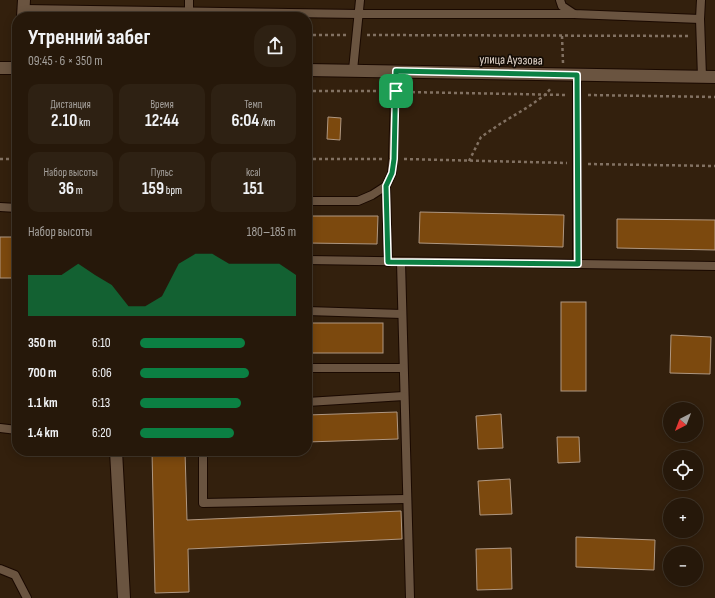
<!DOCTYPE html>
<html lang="ru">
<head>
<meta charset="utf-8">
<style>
  :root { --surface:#26180a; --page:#2e2113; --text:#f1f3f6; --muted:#a4a09c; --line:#42372b; --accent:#0b8043 }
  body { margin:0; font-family:"Sofia Sans Condensed",sans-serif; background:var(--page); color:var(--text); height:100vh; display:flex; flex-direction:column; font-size:15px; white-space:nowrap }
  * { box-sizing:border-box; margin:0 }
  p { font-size:13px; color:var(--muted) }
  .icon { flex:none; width:22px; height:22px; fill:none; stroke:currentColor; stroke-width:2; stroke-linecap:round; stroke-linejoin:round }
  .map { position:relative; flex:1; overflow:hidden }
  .details { position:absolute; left:12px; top:12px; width:300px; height:444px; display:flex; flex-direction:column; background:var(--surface); border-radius:16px; box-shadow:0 2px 10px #0003,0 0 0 1px var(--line) }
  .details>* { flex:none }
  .needle { width:26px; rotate:222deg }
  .buttons { position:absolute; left:663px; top:402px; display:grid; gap:8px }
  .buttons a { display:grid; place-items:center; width:40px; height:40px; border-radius:50%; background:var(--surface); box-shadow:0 2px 10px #0003,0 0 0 1px var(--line); font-size:20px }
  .pin { position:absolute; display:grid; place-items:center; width:34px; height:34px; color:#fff; margin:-17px; border-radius:8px; box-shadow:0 2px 6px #0006 }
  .round { display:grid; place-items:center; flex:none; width:42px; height:42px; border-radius:16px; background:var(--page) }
  .summary { display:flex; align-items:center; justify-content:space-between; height:68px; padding:0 16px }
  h1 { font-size:22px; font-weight:700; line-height:30px }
  .metrics { display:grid; grid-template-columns:repeat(3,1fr); gap:6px; height:68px; padding:4px 16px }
  .metrics div { display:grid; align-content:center; border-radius:10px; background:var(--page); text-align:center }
  .metrics b { font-size:17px; font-weight:700 }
  .metrics small { font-size:11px; font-weight:400 }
  .metrics p { font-size:11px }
  .chart { height:112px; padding:8px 16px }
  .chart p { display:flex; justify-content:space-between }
  .chart svg { width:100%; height:72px; margin-top:4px; fill:var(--accent); opacity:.7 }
  ul { padding:0 16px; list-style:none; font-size:13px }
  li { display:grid; grid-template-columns:64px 48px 1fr; align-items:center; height:30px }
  li i { height:10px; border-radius:5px; background:var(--accent) }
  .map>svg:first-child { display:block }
  .building { fill:#7c490e; stroke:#af9781 }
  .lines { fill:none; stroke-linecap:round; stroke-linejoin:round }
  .lane-casing { stroke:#1a0900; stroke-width:10 }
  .street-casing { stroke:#1a0900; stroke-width:14 }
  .secondary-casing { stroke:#1a0900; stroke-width:14 }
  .path { stroke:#827162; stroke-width:2.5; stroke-dasharray:3 3; stroke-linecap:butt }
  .lane { stroke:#6a5440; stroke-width:8 }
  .street { stroke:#6a5440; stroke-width:12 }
  .secondary { stroke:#6a5440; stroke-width:12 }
  .route-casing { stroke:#fff; stroke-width:8 }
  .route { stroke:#0b8043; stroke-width:5 }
  .labels { text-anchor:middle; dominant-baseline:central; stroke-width:3.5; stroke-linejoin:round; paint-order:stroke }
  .street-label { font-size:13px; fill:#e0d3c8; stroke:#140c05 }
</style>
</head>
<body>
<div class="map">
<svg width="715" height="598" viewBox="0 0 715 598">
  <rect width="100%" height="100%" fill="#33200d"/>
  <g class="building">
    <path d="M328,117l13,1 -1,22 -13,-1z"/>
    <path d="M420,212l144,3 -1,32 -144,-4z"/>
    <path d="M307,216h71l-1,28 -70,-1z"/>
    <path d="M617,219l98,1v30l-98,-2z"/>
    <rect x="0" y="237" width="17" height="41"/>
    <rect x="561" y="302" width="25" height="89"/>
    <rect x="307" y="323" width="76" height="30"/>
    <path d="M671,335l40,2 -1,37 -40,-1z"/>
    <path d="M397,412l1,27 -91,3v-27z"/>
    <path d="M501,414l2,34 -25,1 -2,-33z"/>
    <path d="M557,437h22l1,25 -22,1z"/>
    <path d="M152,451h33l2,69 214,-9 1,28 -214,10 1,43 -34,1z"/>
    <path d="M510,479l2,35 -32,1 -2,-34z"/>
    <path d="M576,537l79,3 -1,30 -78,-3z"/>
    <path d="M511,548l1,41 -35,1 -1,-41z"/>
  </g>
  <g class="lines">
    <defs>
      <g id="lane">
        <path d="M189,0v11"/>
        <path d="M560,0l2,6 12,8 126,5"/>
        <path d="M701,0l-1,19 2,58"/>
        <path d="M24,9l335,5h215"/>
        <path d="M353,70l7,-70"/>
        <path d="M577,75v189"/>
        <path d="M386,186l2,76"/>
        <path d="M307,201h51l14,-6 14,-9 6,-13 1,-14 3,-88"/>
        <path d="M0,207l17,1"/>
        <path d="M307,260l408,6"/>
        <path d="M401,262l9,336"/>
        <path d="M307,311l95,3"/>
        <path d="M307,368h96"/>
        <path d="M307,402l97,-6"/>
        <path d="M0,428l17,2"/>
        <path d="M203,451v52l203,-4"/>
        <path d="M0,569l15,6 12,23"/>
      </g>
      <g id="street">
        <path d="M23,17l1,-17"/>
        <path d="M116,451l8,147"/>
      </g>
      <g id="secondary">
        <path d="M0,68h17"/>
        <path d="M307,70l408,7"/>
      </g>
    </defs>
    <use href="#lane" class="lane-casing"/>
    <use href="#street" class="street-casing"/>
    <use href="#secondary" class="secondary-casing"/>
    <g class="path">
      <path d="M307,35h39"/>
      <path d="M367,35l323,1"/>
      <path d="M562,36l1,27"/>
      <path d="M307,91h78"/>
      <path d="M406,92l161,3"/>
      <path d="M588,95l127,2"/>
      <path d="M0,159h17"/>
      <path d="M307,159h76"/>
      <path d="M404,159l163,4"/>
      <path d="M469,161l12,-24 19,-13 28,-17 17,-12 7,-8"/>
      <path d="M588,164l127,2"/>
    </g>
    <use href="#lane" class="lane"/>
    <use href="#street" class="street"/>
    <use href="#secondary" class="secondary"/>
  </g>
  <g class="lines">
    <defs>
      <path id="route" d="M396,71l181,4 1,189 -190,-2 -2,-76 6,-13 2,-14z"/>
    </defs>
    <use href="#route" class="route-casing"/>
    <use href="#route" class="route"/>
  </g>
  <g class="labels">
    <g class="street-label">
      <text transform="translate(511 60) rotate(1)">улица Ауэзова</text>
    </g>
  </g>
</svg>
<div class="buttons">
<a><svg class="needle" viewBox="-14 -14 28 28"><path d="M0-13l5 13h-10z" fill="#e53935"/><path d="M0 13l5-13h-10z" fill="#a4a09c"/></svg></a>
<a><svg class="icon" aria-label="locate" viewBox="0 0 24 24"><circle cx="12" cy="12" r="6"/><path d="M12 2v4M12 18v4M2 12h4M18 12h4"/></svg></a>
<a>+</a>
<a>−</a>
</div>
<div class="pin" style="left:396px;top:91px;background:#1e9e55"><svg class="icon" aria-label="arrive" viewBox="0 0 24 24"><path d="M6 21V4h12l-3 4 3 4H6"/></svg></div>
<section class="details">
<div class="summary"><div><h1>Утренний забег</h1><p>09:45 · 6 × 350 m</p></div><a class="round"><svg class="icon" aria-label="share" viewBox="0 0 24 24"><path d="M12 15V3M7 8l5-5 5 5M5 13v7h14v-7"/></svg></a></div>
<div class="metrics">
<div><p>Дистанция</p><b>2.10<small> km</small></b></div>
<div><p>Время</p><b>12:44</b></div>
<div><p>Темп</p><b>6:04<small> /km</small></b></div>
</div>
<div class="metrics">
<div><p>Набор высоты</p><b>36<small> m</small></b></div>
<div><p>Пульс</p><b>159<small> bpm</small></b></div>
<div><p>kcal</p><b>151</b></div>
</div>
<div class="chart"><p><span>Набор высоты</span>180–185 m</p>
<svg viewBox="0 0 160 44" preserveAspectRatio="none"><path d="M0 44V19L10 19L20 19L30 12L40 19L50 25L60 38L70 38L80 32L90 12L100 6L110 6L120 12L130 12L140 12L150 12L160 19V44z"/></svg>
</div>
<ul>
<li><b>350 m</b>6:10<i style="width:67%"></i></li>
<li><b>700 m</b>6:06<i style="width:70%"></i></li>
<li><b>1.1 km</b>6:13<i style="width:65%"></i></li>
<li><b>1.4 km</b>6:20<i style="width:60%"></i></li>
</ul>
</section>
</div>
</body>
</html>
